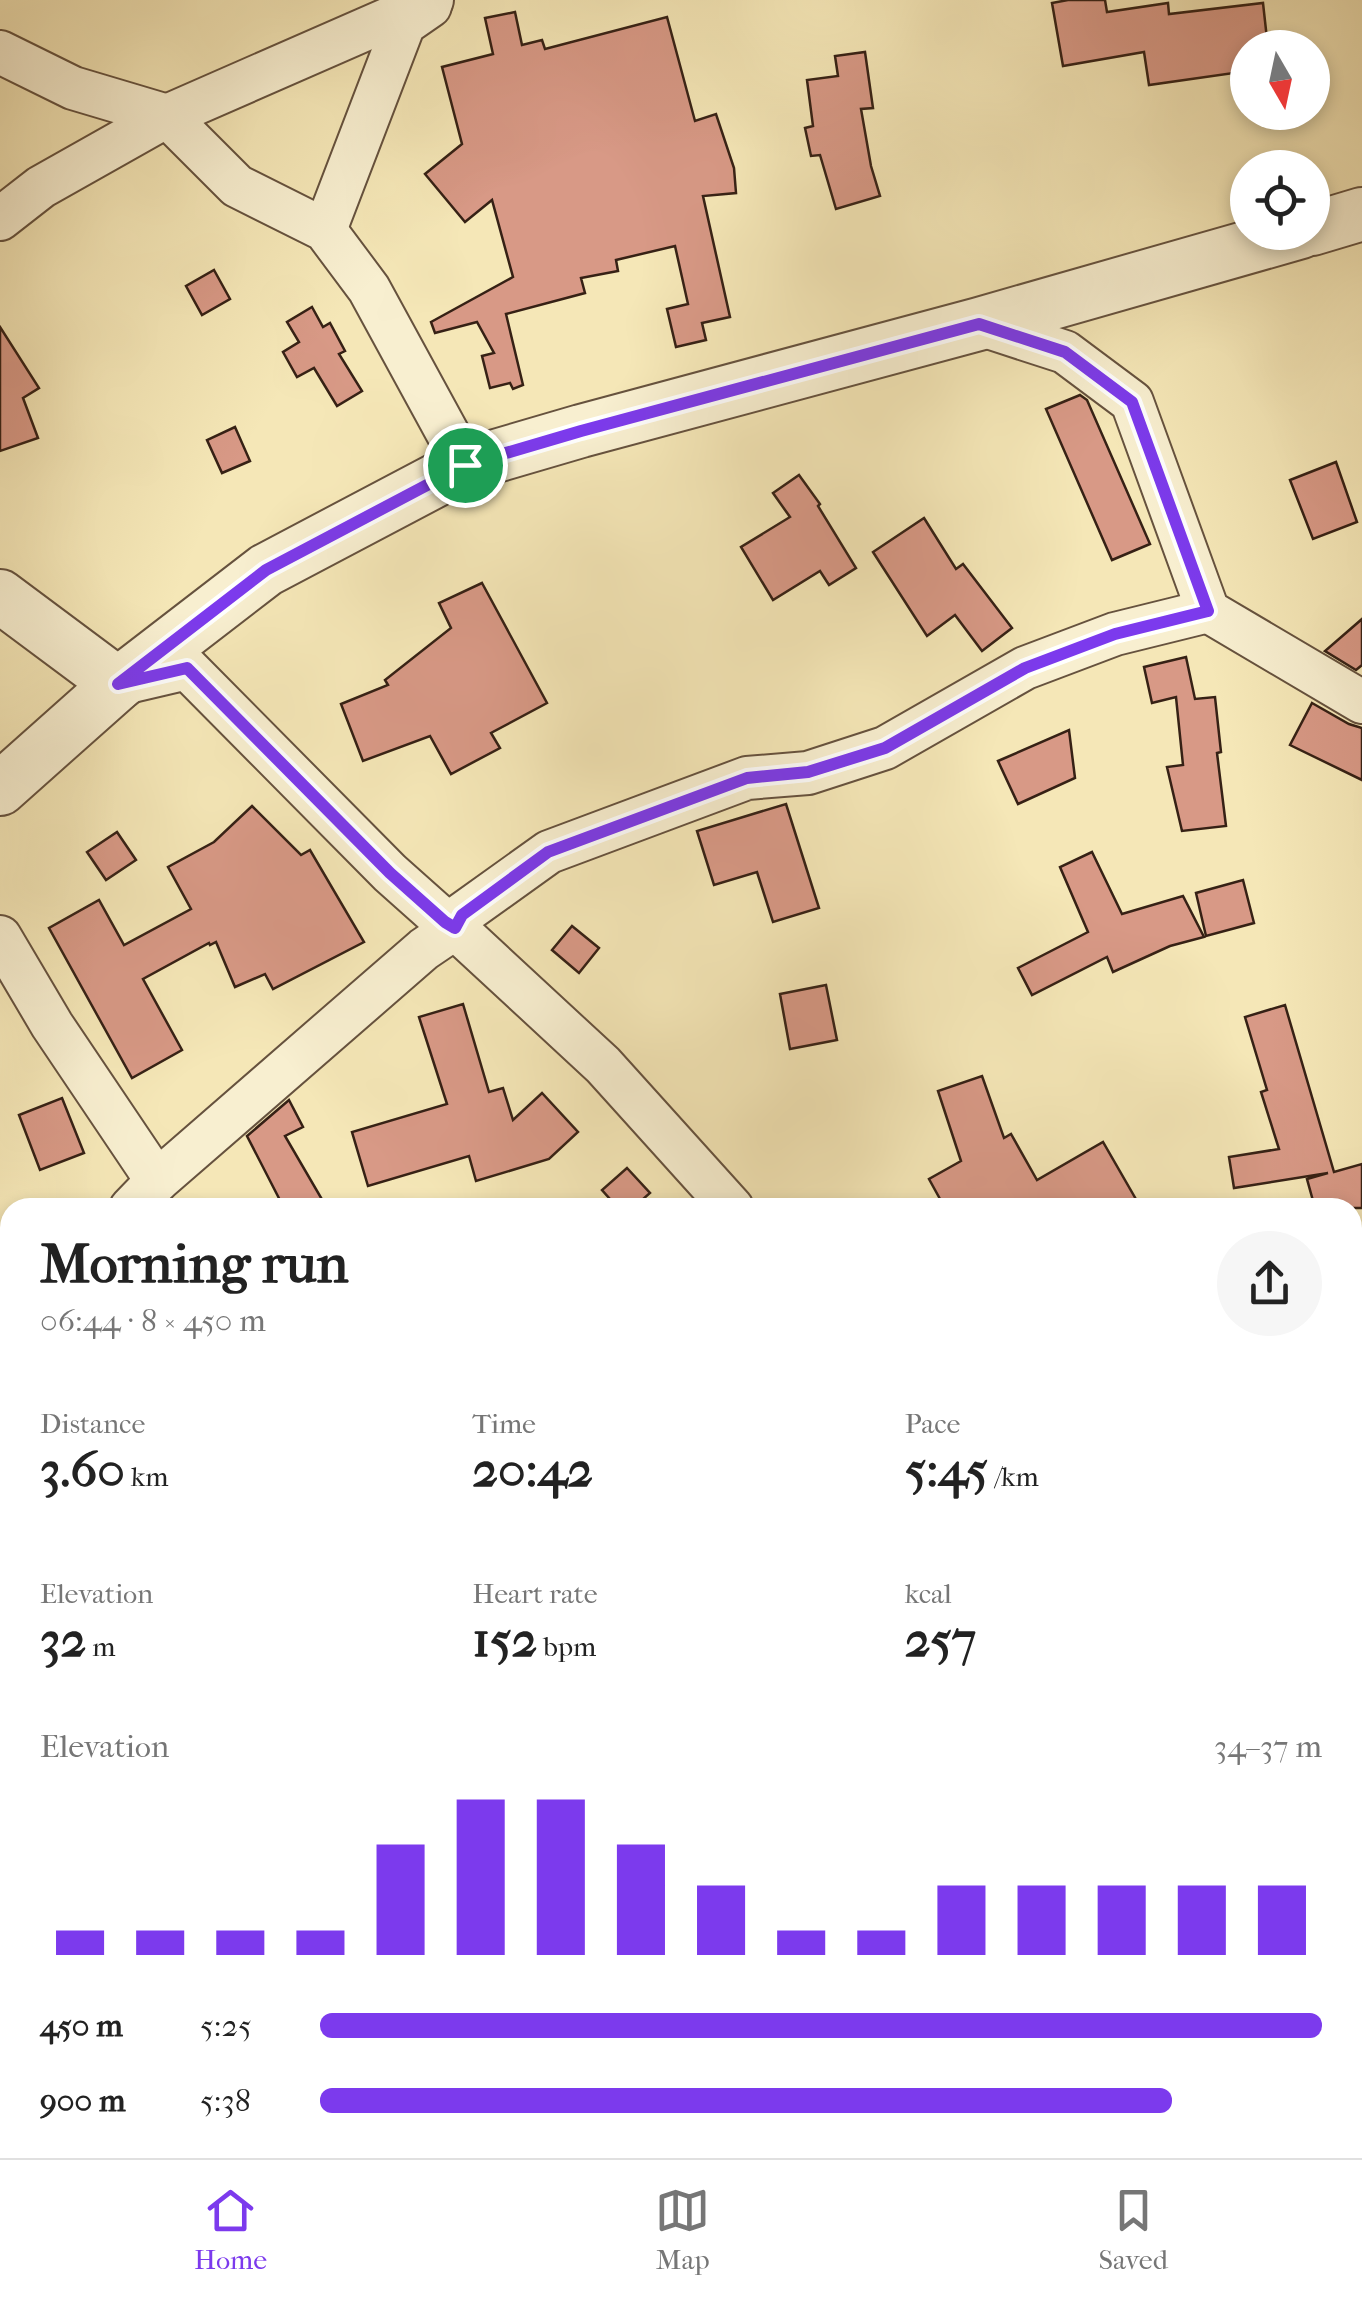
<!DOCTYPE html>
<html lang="en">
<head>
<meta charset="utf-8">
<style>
  :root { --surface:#fff; --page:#f6f6f6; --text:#222; --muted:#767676; --line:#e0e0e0; --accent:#7c3aed }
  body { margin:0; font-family:"IM FELL French Canon",serif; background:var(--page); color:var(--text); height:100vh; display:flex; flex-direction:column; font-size:38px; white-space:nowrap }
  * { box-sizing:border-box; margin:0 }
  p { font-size:32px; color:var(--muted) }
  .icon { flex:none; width:55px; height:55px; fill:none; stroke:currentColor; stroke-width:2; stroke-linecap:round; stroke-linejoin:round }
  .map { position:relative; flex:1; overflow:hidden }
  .sheet { position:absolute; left:0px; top:1198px; width:1362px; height:962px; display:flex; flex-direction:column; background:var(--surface); border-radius:30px 30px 0 0; box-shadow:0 5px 15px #0003 }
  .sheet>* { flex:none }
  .needle { width:65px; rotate:171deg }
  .buttons { position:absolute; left:1230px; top:30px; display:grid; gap:20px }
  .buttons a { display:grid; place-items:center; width:100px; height:100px; border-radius:50%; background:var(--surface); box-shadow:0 5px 15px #0003; font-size:50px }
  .pin { position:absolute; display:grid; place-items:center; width:85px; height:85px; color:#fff; margin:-42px; border:5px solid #fff; border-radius:50%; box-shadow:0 2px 10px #0007 }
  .round { display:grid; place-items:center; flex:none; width:105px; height:105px; border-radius:52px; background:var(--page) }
  .headline { display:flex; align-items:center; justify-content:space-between; height:170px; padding:0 40px }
  h1 { font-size:55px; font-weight:800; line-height:75px }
  .stats { display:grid; grid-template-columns:repeat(3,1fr); gap:15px; height:170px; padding:10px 40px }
  .stats div { display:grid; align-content:center }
  .stats b { font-size:50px; font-weight:800 }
  .stats small { font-size:28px; font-weight:400 }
  .stats p { font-size:28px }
  .chart { height:280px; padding:20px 40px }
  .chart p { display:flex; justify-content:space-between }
  .chart svg { width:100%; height:180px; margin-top:10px; stroke:var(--accent); stroke-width:6 }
  ul { padding:0 40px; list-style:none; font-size:32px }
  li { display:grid; grid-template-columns:160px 120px 1fr; align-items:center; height:75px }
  li i { height:25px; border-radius:12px; background:var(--accent) }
  .tabs { display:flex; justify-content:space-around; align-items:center; height:140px; border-top:2px solid var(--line); background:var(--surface); font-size:28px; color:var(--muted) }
  .tabs a { display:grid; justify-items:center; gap:5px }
  .tabs .current { color:var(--accent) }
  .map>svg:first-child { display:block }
  .building { fill:#d89986; stroke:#362115; stroke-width:2.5 }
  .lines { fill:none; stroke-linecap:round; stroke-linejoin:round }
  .minor-casing { stroke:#66523e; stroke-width:46 }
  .tertiary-casing { stroke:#66523e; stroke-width:56 }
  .minor { stroke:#f8efd0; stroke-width:42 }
  .tertiary { stroke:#f8efd0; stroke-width:52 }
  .route-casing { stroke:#fff; stroke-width:20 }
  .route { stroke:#7c3aed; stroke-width:12 }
</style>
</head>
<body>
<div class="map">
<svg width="1362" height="2158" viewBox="0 0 1362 2158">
  <rect width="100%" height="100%" fill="#f5e7b7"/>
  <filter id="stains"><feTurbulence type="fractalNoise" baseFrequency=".002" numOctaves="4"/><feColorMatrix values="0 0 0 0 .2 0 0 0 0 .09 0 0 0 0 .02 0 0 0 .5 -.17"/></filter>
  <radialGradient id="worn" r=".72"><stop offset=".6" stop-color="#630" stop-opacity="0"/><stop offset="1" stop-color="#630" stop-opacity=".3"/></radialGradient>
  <g class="building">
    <path d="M1068,0h37l2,12 61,-9 1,11 94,-11 5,45h-20v23l-99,14 -5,-33 -81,14 -11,-63z"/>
    <path d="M515,12l7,33 20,-5 3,9 122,-32 28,104 21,-7 18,54 2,25 -33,3 27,121 -28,6 4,17 -30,7 -9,-38 21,-5 -13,-58 -59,14 2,11 -37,7 4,15 -79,21 17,71 -10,4 -3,-6 -20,5 -8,-32 12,-3 -17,-31 -42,11 -4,-11 82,-45 -21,-77 -27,22 -40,-48 37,-30 -20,-77 51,-13 -8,-36z"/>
    <path d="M865,52l8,56 -12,1 10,57 9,30 -44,13 -16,-54 -9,1 -6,-28 8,-2 -6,-46 31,-4 -3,-20z"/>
    <path d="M214,270l16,29 -28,16 -16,-29z"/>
    <path d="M312,307l11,20 7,-4 15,28 -6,3 23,37 -25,15 -23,-38 -17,9 -14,-25 16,-10 -12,-20z"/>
    <path d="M0,327l39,61 -16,10 15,40 -38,13z"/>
    <path d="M1080,395l7,5 63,144 -38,16 -66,-151z"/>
    <path d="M235,427l15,34 -28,12 -15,-33z"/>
    <path d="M1336,462l21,60 -44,17 -23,-59z"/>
    <path d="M799,475l21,29 -2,2 38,62 -27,17 -9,-14 -47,29 -32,-53 49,-30 -17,-24z"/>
    <path d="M924,518l32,51 7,-5 49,64 -30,23 -27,-36 -28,21 -54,-84z"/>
    <path d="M482,583l65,120 -56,30 9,15 -49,26 -21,-38 -67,25 -22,-57 47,-19 -3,-5 66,-52 -12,-25z"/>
    <path d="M1362,619v46l-6,5 -31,-19z"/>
    <path d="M1186,657l9,42 20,-2 6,55 -4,1 9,73 -44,5 -15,-64 16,-2 -7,-68 -24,6 -8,-36z"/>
    <path d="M1312,703l37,21 13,4v52l-72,-35z"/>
    <path d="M1069,730l6,48 -57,26 -20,-43z"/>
    <path d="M786,804l33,104 -46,14 -16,-50 -43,13 -17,-54z"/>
    <path d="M252,806l49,49 9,-5 54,92 -91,47 -8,-15 -30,13 -19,-45 -6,3 -1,-2 -66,36 39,71 -50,28 -83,-150 50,-28 25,45 67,-36 -23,-42 46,-25z"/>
    <path d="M117,832l19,28 -30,20 -19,-28z"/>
    <path d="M1092,852l30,62 61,-18 21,41 -34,9 -57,26 -6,-15 -75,38 -14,-27 70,-36 -28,-65z"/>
    <path d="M1243,880l11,43 -48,13 -10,-43z"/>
    <path d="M572,926l27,22 -20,25 -27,-23z"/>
    <path d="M826,985l11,55 -47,9 -10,-55z"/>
    <path d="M463,1004l26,88 14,-4 10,32 29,-27 36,39 -29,27 -73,22 -7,-25 -101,30 -16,-54 95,-28 -28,-87z"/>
    <path d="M1285,1005l49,167 28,-8v44h-47l-8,-29 21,-6 -94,15 -5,-31 50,-8 -18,-57 6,-2 -22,-73z"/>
    <path d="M982,1076l22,62 7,-4 26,46 66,-38 38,66h-196l-16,-29 32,-18 -23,-70z"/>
    <path d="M62,1098l22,55 -44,17 -21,-55z"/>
    <path d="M289,1100l14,27 -18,9 42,72h-43l-37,-72z"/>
    <path d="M627,1168l23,25 -17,15h-15l-16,-18z"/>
  </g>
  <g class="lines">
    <defs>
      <g id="minor">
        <path d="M0,52l73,36 94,28 70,70 88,44 44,59 96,176"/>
        <path d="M0,219l41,-32 126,-71 265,-116"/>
        <path d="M325,230l79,-206 26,-18"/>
        <path d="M979,324l86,28 67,50 76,209 154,91"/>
        <path d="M123,683l64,-15 203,205 55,49 10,6 148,137 129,143"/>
        <path d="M0,937l52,88 105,156 -26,27"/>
        <path d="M157,1181l267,-232 31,-21 6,-13 88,-63 198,-74 61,-5 77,-25 140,-80 90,-34 93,-23"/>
        <path d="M0,1395l10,-15"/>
        <path d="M0,1453l10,22"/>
        <path d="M0,1906l10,-15"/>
        <path d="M1352,2119l10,16"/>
        <path d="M551,2150l6,8"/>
        <path d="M944,2150l5,8"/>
        <path d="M131,2158l7,-8"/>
        <path d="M1142,2158l13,-8"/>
      </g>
      <g id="tertiary">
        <path d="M1312,229l50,-15"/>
        <path d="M0,596l118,88"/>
        <path d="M0,789l118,-105 148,-114 199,-105 116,-34 398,-107 322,-92"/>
      </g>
    </defs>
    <use href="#minor" class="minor-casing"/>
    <use href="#tertiary" class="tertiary-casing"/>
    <use href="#minor" class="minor"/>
    <use href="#tertiary" class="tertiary"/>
  </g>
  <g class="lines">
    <defs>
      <path id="route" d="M979,324l86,28 67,50 76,209 -93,23 -90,34 -140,80 -77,24 -61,6 -199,74 -86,63 -7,13 -10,-6 -55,-49 -203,-205 -69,16 148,-114 199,-105 116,-34z"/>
    </defs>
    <use href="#route" class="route-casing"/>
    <use href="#route" class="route"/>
  </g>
  <rect width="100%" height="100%" filter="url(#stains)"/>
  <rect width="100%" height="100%" fill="url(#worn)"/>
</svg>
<div class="buttons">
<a><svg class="needle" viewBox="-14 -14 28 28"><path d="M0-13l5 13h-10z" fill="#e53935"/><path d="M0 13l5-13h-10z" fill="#767676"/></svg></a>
<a><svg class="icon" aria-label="locate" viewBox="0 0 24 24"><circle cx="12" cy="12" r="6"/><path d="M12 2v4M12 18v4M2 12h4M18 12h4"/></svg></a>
</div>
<div class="pin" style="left:465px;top:465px;background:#1e9e55"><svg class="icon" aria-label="arrive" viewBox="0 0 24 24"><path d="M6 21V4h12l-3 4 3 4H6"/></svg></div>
<section class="sheet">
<div class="headline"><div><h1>Morning run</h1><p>06:44 · 8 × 450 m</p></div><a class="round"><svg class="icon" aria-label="share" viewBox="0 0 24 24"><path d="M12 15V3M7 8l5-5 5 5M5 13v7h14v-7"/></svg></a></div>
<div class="stats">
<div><p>Distance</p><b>3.60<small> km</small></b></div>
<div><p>Time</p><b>20:42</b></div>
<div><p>Pace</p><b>5:45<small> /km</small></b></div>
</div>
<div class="stats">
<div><p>Elevation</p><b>32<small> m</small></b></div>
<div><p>Heart rate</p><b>152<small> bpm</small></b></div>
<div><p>kcal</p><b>257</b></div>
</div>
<div class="chart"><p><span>Elevation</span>34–37 m</p>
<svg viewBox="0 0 160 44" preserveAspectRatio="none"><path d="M5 44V38M15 44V38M25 44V38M35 44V38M45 44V17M55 44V6M65 44V6M75 44V17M85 44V27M95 44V38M105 44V38M115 44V27M125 44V27M135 44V27M145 44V27M155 44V27"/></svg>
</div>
<ul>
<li><b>450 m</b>5:25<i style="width:100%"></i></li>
<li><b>900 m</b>5:38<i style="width:85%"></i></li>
</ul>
</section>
</div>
<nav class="tabs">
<a class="current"><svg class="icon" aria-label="home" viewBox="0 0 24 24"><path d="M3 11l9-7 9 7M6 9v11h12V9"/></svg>Home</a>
<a><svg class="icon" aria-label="map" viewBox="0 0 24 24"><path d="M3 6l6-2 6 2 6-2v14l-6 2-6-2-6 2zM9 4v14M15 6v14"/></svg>Map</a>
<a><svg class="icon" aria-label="saved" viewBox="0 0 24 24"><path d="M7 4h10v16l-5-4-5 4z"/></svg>Saved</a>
</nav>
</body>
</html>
